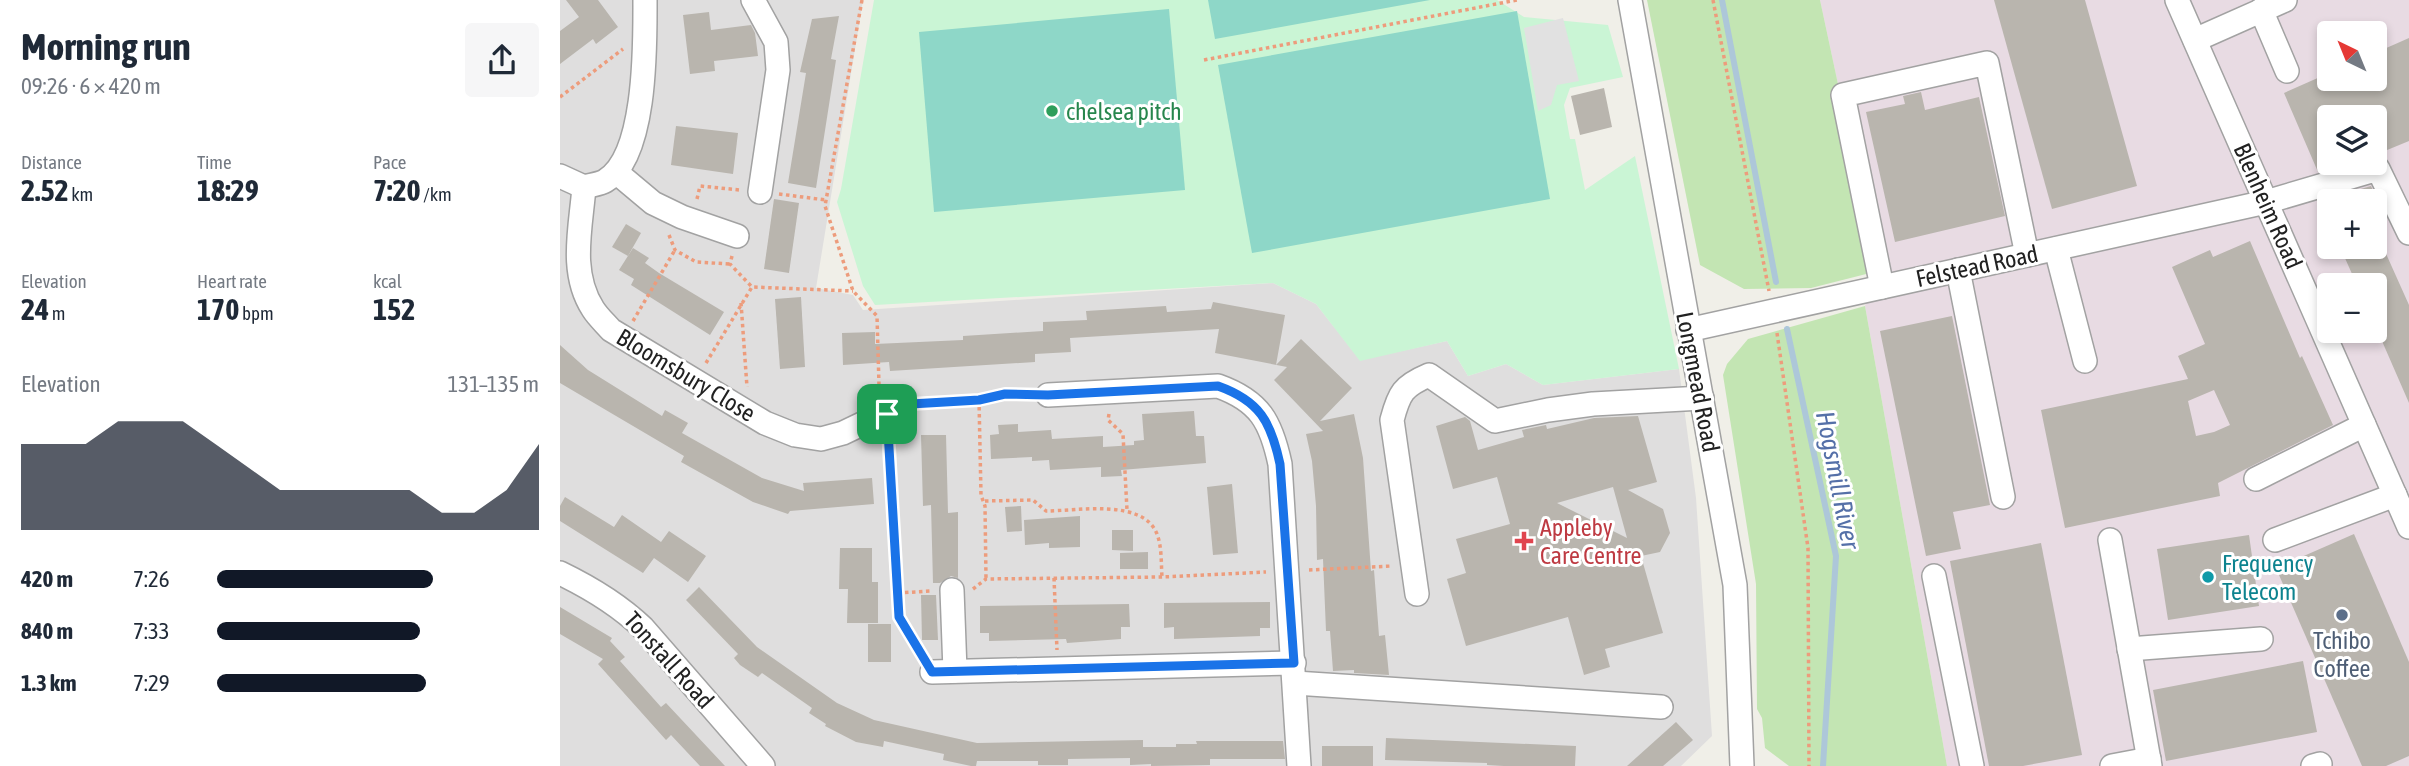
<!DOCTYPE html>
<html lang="en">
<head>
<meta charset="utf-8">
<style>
  :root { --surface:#fff; --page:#f6f6f7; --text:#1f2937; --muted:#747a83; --accent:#111827 }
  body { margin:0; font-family:"Asap Condensed",sans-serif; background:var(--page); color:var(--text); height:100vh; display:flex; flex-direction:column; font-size:26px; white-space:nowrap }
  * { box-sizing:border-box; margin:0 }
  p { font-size:23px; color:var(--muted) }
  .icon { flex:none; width:38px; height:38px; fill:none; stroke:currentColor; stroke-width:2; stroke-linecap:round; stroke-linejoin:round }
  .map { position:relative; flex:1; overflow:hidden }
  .sheet { display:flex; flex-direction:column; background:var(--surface); width:560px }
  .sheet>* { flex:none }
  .needle { width:46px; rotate:317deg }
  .controls { position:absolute; left:1757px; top:21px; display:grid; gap:14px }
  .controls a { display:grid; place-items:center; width:70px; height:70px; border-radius:7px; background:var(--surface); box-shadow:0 4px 10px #0003; font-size:35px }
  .pin { position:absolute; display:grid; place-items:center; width:60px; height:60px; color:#fff; margin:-30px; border-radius:14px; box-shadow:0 4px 10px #0006 }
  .round { display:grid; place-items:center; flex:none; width:74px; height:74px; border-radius:7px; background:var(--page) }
  .summary { display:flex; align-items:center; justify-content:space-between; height:119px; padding:0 21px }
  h1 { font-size:38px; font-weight:700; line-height:52px }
  .metrics { display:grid; grid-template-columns:repeat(3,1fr); gap:10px; height:119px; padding:7px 21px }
  .metrics div { display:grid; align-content:center }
  .metrics b { font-size:30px; font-weight:700 }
  .metrics small { font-size:19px; font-weight:400 }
  .metrics p { font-size:19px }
  .chart { height:196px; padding:14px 21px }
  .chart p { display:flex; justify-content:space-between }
  .chart svg { width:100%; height:126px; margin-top:7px; fill:var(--accent); opacity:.7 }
  ul { padding:0 21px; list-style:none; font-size:23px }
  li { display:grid; grid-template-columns:112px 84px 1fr; align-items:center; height:52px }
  li i { height:18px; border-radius:9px; background:var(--accent) }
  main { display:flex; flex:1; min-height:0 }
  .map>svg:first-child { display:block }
  .residential { fill:#dfdede }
  .industrial { fill:#e8dbe3; fill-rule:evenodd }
  .grass { fill:#c3e5b3 }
  .park { fill:#caf5d5 }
  .pitch { fill:#8ed7c8 }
  .parking { fill:#e1e1e1 }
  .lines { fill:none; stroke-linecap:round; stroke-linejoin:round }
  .stream { stroke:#adc7d9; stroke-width:6 }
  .building { fill:#b9b5ae; fill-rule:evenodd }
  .minor-casing { stroke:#a2a2a2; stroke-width:26 }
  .path { stroke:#ed9c7c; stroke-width:3.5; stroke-dasharray:3.5 3.5; stroke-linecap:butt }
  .minor { stroke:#fff; stroke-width:23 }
  .route-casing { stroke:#fff; stroke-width:14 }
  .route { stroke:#1a73e8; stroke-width:9 }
  .leisure-dot { fill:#2e9e5b; stroke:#fff; stroke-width:2.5 }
  .health-dot { fill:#e0444e; stroke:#fff; stroke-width:2.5 }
  .culture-dot { fill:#0f9aa8; stroke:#fff; stroke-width:2.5 }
  .service-dot { fill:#5c6f8a; stroke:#fff; stroke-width:2.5 }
  .labels { text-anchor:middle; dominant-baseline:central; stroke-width:6; stroke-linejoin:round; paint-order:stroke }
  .leisure-label { font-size:24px; fill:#27864d; stroke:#fff; text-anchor:start }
  .street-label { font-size:24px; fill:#212121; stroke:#fff }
  .health-label { font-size:24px; fill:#be3a42; stroke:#fff; text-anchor:start }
  .culture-label { font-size:24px; fill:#0d838f; stroke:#fff; text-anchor:start }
  .service-label { font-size:24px; fill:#4e5e75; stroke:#fff }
  .water-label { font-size:26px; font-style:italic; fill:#5570a8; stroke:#fff }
</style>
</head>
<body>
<main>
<section class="sheet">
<div class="summary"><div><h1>Morning run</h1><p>09:26 · 6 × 420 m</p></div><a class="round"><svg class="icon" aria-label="share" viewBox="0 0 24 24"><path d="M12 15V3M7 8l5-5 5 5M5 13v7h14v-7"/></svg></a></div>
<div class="metrics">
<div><p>Distance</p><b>2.52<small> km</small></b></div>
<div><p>Time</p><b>18:29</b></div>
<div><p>Pace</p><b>7:20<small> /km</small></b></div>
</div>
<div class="metrics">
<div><p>Elevation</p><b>24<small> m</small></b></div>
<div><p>Heart rate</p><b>170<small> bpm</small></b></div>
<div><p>kcal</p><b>152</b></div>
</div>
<div class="chart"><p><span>Elevation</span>131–135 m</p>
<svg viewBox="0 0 160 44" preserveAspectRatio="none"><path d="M0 44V14L10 14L20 14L30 6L40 6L50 6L60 14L70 22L80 30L90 30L100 30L110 30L120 30L130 38L140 38L150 30L160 14V44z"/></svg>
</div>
<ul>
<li><b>420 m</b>7:26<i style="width:67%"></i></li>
<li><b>840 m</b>7:33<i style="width:63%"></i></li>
<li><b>1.3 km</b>7:29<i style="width:65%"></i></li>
</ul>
</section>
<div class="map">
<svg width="1849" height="766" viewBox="0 0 1849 766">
  <rect width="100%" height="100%" fill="#f0efe8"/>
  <path class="residential" d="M0,0h303l-47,288 37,7 10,15 410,-27 43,21 44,56 87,-19 21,35 38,-12 37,21 136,-16 17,129 16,238 -31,30h-1121z"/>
  <path class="industrial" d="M1260,0h589v766h-462l-82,-460 13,-35zM1769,33h46v46h-46zM1769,117h46v46h-46zM1769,201h46v46h-46zM1769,285h46v46h-46z"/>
  <g class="grass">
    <path d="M1087,0h173l58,271 -67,17 -67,1 -44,-24z"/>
    <path d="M1305,306l82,460h-158l-24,-18 -3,-30 -5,-9 -1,-125 -33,-209 4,-11 21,-25z"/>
  </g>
  <path class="park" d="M314,0h623l27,17 84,8 15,52 -53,11 -6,17 6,34h5l10,51 50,-34 44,213 -136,16 -37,-21 -38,12 -21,-35 -87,20 -44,-57 -43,-21 -398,22 -12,-19 -26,-84 4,-13z"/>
  <g class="pitch">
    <path d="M648,0h222l-215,39z"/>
    <path d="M609,9l16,181 -251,22 -15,-180z"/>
    <path d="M957,11l33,188 -298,54 -34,-188z"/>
  </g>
  <path class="parking" d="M1003,18l16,63 -22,4 -6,20 -13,6 -14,-83z"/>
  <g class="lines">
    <g class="stream">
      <path d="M1162,0l54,282"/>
      <path d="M1227,329l49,227 -13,210"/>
    </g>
  </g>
  <g class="building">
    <path d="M6,0h32l20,27 -22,17 -3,-5 -33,25v-33l19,-14z"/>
    <path d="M1434,0h91l52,186 -85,23z"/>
    <path d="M149,12l2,18 40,-5 4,8 3,23 -44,5 1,10 -25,3 -7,-59z"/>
    <path d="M279,16l-8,43 5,1 -20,128 -28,-5 18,-110 -6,-1 12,-53z"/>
    <path d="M1849,38v103l-34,14v-38h-46v46h21l-32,9 -34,-79 45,-20v6h46v-26z"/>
    <path d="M1044,88l8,39 -32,8 -9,-39z"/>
    <path d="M1361,92l4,18 54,-13 26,119 -110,26 -29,-130 39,-8 -2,-8z"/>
    <path d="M116,126l62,7 -5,41 -62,-9z"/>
    <path d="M1811,186l7,15h-47l-1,-3z"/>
    <path d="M214,199l25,4 -10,70 -25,-4z"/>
    <path d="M66,224l15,9 -13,23 -16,-9z"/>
    <path d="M1690,241l50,117 2,-2 31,69 -115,58 2,13 -155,32 -24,-118 147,-31 -10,-23 27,-12 -33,-77 38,-17 3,7zM1654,390l16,35 -16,7 -18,4 -8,-35z"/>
    <path d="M1780,247h43l26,58v98l-34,-78v-40h-18z"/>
    <path d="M73,248l16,10 -4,5 14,10 65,39 -14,23 -79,-50 3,-6 -15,-9z"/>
    <path d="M241,297l4,70 -25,2 -5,-70z"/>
    <path d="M653,302l72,13 -9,50 25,-26 51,49 -32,33 34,-7 9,44 8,113 3,-1 5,66 6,-1 4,40 -35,-2v-3l-21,1 -3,-40h-4l-3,-72 -6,1 -1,-54 -4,-45 -6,-27 17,-3 -49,-51 13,-13 -72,-14 4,-24 -149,9 1,14 -36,2v8l-145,9 -1,-9 -46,3 -1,-32 33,-1v12l88,-4v-4l80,-5v-9l44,-2 -1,-9 80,-5 1,6 44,-3z"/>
    <path d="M1392,316l38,189 -37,7 8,37 -35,7 -46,-225z"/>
    <path d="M0,345l28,25 74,46 3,-6 23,13 -6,10 80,45 42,13 -1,-8 69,-5 2,26 -84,7 -2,3 -35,-12 -72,-40 3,-6 -124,-73z"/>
    <path d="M634,411l2,25h8l2,27 -85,7 1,6 -21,1v-10l-51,3 -1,-10 -17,1v-4l-41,2 -1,-24 9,-1 -1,-9 20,-1v8l33,-2 1,9 51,-3v11l31,-2v-4l10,-1 -2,-26z"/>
    <path d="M1078,416l19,66 -29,8 35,19 7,24 -10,19 -19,4 22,77 -58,16 5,18 -26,8 -16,-58 -102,29 -19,-67 19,-6 -10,-34 54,-15 -13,-47 -44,12 -17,-63 29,-9 5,4 8,29 46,-13 -2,-7 24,-5 1,4 47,-11zM1053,487l14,51 -70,-35z"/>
    <path d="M361,435h25l2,78 10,-1v66l-7,-2 -11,7h-7l-2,-78 -8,1z"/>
    <path d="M672,484l6,69 -25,2 -6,-68z"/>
    <path d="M5,497l49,30 8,-12 39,27 8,-11 37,25 -18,26 -34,-24 -11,15 -83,-52v-15z"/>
    <path d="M461,506l1,25 -15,1 -2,-25z"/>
    <path d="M520,516v31l-31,1v-5l-24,2 -1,-25z"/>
    <path d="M552,530h21v21l-21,-1z"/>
    <path d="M1794,534l55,128v94l-23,10h-24l-86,-198z"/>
    <path d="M1689,535l10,71 -91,14 -11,-71z"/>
    <path d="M1481,543l41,212 -59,11h-34l-39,-205z"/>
    <path d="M280,548h32v34h6v41h-31l1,-34h-9z"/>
    <path d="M588,552v17h-28v-16z"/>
    <path d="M139,587l58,60 80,56 37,17 103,23 166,-3v7h33v-3h21l-1,-3h87l2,18h-75v6l-59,1v-2l-21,1v-7l-62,1v6h-30v-4h-61l-1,5h-5l-28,-6 1,-6 -60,-13 -1,6 -27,-5 -31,-16 1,-2 -17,-11 3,-5 -50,-35 -4,4 -18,-12 -6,-7 4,-4 -52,-54z"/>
    <path d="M361,595h15l2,45h-16z"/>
    <path d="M710,602v26h-10v8l-86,3v-12l-10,1v-25z"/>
    <path d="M569,604l1,23h-9v12l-54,4 -1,-4 -77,2v-8h-9v-27z"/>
    <path d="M0,607l52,31 -2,3 15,16 -5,4 41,46 5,-4 59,63h-25l-29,-31 -5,5 -68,-76 5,-5 -43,-25z"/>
    <rect x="308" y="624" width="23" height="38"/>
    <path d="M1743,661l14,71 -151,29 -13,-71z"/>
    <path d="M1116,722l17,18 -30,26h-36z"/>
    <path d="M826,738l190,8 -1,20h-71l-17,-1v-2l-102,-3z"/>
    <rect x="762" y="746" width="51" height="20"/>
  </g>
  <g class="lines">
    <defs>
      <g id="minor">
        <path d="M193,0l23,42 2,28 -18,122"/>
        <path d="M1070,0l105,585 7,181"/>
        <path d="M1617,0l232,527"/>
        <path d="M1701,10l26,61"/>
        <path d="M1635,40l90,-40"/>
        <path d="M56,172l37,31 29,14 55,19"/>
        <path d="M0,176l24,11"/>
        <path d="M24,187c-3,40 -15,85 9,122 5,8 12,14 18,21l154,93 30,12 26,4 22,-6 23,-11"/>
        <path d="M24,187c7,-2 16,-3 21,-6 42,-24 40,-138 40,-181"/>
        <path d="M1496,249l29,112"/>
        <path d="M1398,270l45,227"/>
        <path d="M1322,287l-39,-192 144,-32 40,192"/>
        <path d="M1128,330l578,-128 112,-33 31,64"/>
        <path d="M488,395l170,-9c42,15 53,36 62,78l19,302"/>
        <path d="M1696,479l108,-54"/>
        <path d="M1550,540l40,226"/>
        <path d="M1715,540l120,-45"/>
        <path d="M0,573c31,15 58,31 83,55l120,138"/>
        <path d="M1374,576l38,190"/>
        <path d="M392,590l3,81"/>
        <path d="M857,594l-25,-174c7,-27 11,-34 37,-45l66,46 53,-11 45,-6 109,-6"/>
        <path d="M1569,649l132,-10"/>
        <path d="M372,672l362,-9"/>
        <path d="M735,683l366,24"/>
        <path d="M1552,766l37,-7"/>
        <path d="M1753,766l7,-2"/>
      </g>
    </defs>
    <use href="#minor" class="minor-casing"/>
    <g class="path">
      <path d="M302,0l-37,206 28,85 24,25 2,69 8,29"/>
      <path d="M1153,0l56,291"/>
      <path d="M644,60l313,-60"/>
      <path d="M0,97l63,-48"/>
      <path d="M219,194l47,6"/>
      <path d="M137,199l3,-13 40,4"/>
      <path d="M109,235l6,15 21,12 34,2"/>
      <path d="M172,256l-2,8 22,23"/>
      <path d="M181,303l6,84"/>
      <path d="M73,321l42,-71"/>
      <path d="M1217,333l31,215 1,218"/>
      <path d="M146,363l46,-76 101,4"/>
      <path d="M419,400l2,95 4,11 1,73"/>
      <path d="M327,413l24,-9 68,-4 26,-6 22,1"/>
      <path d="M549,414l-1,6 15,14 4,76"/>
      <path d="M328,425l11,192 23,38"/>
      <path d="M425,501l48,-1 13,11c31,0 97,-13 111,23 5,13 4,29 5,43"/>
      <path d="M749,570l83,-4"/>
      <path d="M494,578l3,72"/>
      <path d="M413,589l13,-10 176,-2 104,-5"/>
      <path d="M338,593l33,-2"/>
    </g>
    <use href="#minor" class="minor"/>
  </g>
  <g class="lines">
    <defs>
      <path id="route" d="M658,386c42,15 53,36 62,78l14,199 -362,9 -33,-55 -12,-203 24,-10 68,-4 26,-6 43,1z"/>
    </defs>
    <use href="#route" class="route-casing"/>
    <use href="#route" class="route"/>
  </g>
  <circle class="leisure-dot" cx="492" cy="111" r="7"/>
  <path class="health-dot" d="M960.5 530.5h7v7h7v7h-7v7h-7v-7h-7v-7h7z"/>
  <circle class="culture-dot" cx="1648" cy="577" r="7"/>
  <circle class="service-dot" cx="1782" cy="615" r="7"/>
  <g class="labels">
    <g class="leisure-label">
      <text x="506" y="111">chelsea pitch</text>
    </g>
    <g class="street-label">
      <text transform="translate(1708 206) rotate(66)">Blenheim Road</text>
      <text transform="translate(1417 266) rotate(-12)">Felstead Road</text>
      <text transform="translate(126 375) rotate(31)">Bloomsbury Close</text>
      <text transform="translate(1138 382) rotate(79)">Longmead Road</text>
      <text transform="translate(109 660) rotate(48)">Tonstall Road</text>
    </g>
    <g class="health-label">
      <text x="980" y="527">Appleby<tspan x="980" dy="28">Care Centre</tspan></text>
    </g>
    <g class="culture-label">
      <text x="1662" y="563">Frequency<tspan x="1662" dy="28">Telecom</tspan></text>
    </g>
    <g class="service-label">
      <text x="1782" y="640">Tchibo<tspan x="1782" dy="28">Coffee</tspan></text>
    </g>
    <g class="water-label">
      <text transform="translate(1278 480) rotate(79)">Hogsmill River</text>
    </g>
  </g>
</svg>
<div class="controls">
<a><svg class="needle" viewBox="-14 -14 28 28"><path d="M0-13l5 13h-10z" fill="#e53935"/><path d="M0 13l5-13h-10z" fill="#747a83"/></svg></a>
<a><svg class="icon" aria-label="layers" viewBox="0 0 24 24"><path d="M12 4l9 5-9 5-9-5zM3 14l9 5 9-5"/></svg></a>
<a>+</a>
<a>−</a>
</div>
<div class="pin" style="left:327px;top:414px;background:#1e9e55"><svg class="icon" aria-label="arrive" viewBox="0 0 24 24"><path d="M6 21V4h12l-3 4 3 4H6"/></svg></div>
</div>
</main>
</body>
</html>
